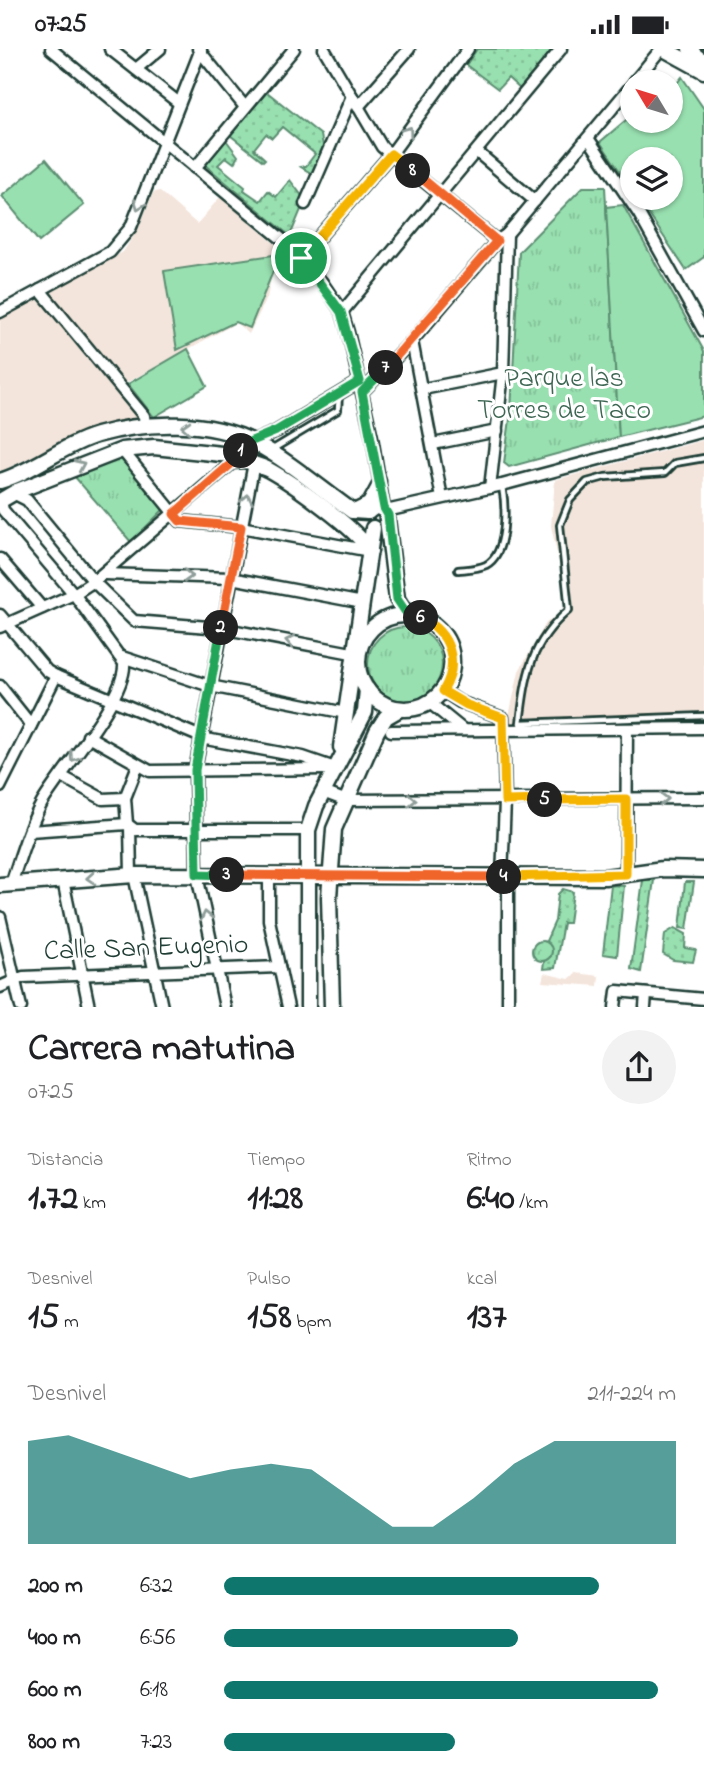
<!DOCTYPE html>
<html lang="es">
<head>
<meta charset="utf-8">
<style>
  :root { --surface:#fff; --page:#f2f2f2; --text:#202124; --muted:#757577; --accent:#0f766e }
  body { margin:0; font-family:"Indie Flower",sans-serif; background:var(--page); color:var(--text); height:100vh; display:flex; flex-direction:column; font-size:26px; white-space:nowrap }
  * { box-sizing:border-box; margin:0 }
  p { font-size:23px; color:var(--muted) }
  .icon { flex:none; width:38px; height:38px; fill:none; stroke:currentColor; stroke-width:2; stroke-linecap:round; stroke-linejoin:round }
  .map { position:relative; height:958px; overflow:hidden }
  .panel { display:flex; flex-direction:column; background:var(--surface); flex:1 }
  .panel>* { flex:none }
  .needle { width:46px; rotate:308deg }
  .tools { position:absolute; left:620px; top:21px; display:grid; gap:14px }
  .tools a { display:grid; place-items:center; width:63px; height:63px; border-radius:50%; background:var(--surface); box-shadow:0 2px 5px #0004; font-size:35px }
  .pin { position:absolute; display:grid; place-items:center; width:60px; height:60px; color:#fff; margin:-30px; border:4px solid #fff; border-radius:50%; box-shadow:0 2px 7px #0007 }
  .km { position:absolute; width:35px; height:35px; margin:-18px; border-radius:50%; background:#222; color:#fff; font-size:19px; line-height:35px; text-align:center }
  .round { display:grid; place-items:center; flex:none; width:74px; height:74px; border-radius:37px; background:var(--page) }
  .head { display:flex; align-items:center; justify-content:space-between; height:119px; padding:0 28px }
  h1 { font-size:38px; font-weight:700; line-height:52px }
  .stats { display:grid; grid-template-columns:repeat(3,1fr); gap:10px; height:119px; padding:7px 28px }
  .stats div { display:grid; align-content:center }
  .stats b { font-size:35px; font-weight:700 }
  .stats small { font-size:19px; font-weight:400 }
  .stats p { font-size:19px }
  .chart { height:196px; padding:14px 28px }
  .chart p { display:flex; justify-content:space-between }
  .chart svg { width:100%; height:126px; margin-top:7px; fill:var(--accent); opacity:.7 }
  ul { padding:0 28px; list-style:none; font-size:23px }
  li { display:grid; grid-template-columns:112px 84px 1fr; align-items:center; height:52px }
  li i { height:18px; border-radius:9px; background:var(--accent) }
  .status { display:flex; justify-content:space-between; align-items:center; height:49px; padding:0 35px; background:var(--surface); direction:ltr }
  .status svg { height:19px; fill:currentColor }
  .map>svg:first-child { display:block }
  .built { fill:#f4e5dc }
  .grass { fill:url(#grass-dots); stroke:#5c8e72; stroke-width:2 }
  .park { fill:url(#park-tufts); stroke:#5c8e72; stroke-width:2 }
  .pitch { fill:#98e0b0; stroke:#5c8e72; stroke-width:2 }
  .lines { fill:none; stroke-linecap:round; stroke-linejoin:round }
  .lane-casing { stroke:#1f3d34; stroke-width:10 }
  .street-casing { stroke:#1f3d34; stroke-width:15 }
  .secondary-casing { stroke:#1f3d34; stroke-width:19 }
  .lane { stroke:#fff; stroke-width:4.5 }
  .street { stroke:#fff; stroke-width:10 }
  .secondary { stroke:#fff; stroke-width:14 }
  .tram { stroke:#1f3d34; stroke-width:2 }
  .oneway { stroke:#8f9e9a }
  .split-1-casing { stroke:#fff; stroke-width:14 }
  .split-2-casing { stroke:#fff; stroke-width:14 }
  .split-3-casing { stroke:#fff; stroke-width:14 }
  .split-4-casing { stroke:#fff; stroke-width:14 }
  .split-5-casing { stroke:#fff; stroke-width:14 }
  .split-6-casing { stroke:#fff; stroke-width:14 }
  .split-7-casing { stroke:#fff; stroke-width:14 }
  .split-8-casing { stroke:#fff; stroke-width:14 }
  .split-9-casing { stroke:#fff; stroke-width:14 }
  .split-1 { stroke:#22a559; stroke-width:9 }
  .split-2 { stroke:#f0652b; stroke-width:9 }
  .split-3 { stroke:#22a559; stroke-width:9 }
  .split-4 { stroke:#f0652b; stroke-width:9 }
  .split-5 { stroke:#f5b400; stroke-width:9 }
  .split-6 { stroke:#f5b400; stroke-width:9 }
  .split-7 { stroke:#22a559; stroke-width:9 }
  .split-8 { stroke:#f0652b; stroke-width:9 }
  .split-9 { stroke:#f5b400; stroke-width:9 }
  .labels { text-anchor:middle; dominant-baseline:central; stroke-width:6; stroke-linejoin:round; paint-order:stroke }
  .park-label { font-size:28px; fill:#3d6653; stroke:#fff }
  .street-label { font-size:28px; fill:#1f3d34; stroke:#fff }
</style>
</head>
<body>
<div class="status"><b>07:25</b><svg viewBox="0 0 49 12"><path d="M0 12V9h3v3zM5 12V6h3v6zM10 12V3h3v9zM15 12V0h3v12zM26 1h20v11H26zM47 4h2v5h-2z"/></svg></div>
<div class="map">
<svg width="704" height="958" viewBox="0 0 704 958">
  <defs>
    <pattern id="grass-dots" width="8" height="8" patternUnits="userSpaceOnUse" patternTransform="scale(1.75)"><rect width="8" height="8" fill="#98e0b0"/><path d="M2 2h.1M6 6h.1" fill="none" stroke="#83c198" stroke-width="1.8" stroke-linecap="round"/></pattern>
    <pattern id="park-tufts" width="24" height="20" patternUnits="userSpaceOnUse" patternTransform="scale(1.75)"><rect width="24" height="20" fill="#98e0b0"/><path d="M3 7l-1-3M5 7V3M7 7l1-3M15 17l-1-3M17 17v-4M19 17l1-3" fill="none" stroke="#83c198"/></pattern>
  </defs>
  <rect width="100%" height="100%" fill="#fff"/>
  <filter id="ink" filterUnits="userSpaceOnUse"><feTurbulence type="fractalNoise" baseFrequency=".0143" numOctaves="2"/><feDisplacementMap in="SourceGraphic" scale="14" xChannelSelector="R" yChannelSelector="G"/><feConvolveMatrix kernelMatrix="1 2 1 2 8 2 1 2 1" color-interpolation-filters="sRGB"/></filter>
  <g filter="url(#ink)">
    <g class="built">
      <path d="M159,142l38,33 23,-27 62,53 -10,24 -5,24 -18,36 -13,-11 -110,60 -76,-90 73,-41 15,-23 15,-36z"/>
      <path d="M43,244l103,125 -72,18 -74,36v-158z"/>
      <path d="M704,391v286l-198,3 13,-58 27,-48 17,-13 3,-16 -15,-68 4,-46z"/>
      <path d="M544,924l25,6 7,-6 23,3 -1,10 -56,-4z"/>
    </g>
    <g class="grass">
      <path d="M477,0h76l-31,42 -14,-13 -10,11 -32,-24z"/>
      <path d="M267,43l54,43 3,16 -10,24 -13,-8 5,-1 9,-12 -33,-27 -10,11 -6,-4 -12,15 11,10 -2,2 -33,-26z"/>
      <path d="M226,91l12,16 -4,7 -8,-6 -8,8 27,22 -1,3 16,11 8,-10 8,6 14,-17 15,20 -15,36 -85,-71z"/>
      <path d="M643,831h11l-13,92 -10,-3z"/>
      <path d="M685,833h9l-7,47 -7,-1z"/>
      <path d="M611,836l13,1 -7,70 -14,-2z"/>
      <path d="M563,840l10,3 -4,31h-6l-8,45 -12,1 1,-8 7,-5 -5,-15 9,-20 3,-27z"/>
      <path d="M675,879l11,6 -1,14 11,2 -3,12 -20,-2 -10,-6 2,-20z"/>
    </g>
    <g class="park">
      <path d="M583,138h22l14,250 -110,30 -5,-4 7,-51 8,-160z"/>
      <path d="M121,410l45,48 -35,35 -57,-66z"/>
      <circle cx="405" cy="615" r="37"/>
      <circle cx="542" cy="902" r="10"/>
    </g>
    <g class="pitch">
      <path d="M682,28l22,32v148l-18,13 -48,-72h32v-39h-38v30l-32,-47 32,-27v6h38v-29z"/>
      <path d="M46,110l38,46 -45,37 -37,-46z"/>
      <path d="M623,156l81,146v65l-85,21 -13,-230z"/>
      <path d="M280,205l-30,74 -15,-6 -58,28 -13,-79z"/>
      <path d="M188,300l19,37 -53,31 -26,-33z"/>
    </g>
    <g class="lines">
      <defs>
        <g id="lane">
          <path d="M273,400l65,-39 1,-16"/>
          <path d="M704,409l-29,5 -10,10 -60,4 -18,5 -17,18 -10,25 9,85c-39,33 -43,65 -49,113l184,-7"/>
          <path d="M458,521c8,-1 20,-1 28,-5 22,-12 20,-58 16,-79"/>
        </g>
        <g id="street">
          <path d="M51,0l232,191 38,41 21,31 6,20 24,105 12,71"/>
          <path d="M110,0l69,54"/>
          <path d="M198,0l47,58"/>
          <path d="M324,0l58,98 115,94"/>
          <path d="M136,20l24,-20"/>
          <path d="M634,33l27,-33"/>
          <path d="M358,58l51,-58"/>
          <path d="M588,89l51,76 65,117"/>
          <path d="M477,103l58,49"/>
          <path d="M195,119l99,-119"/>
          <path d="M305,155l47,-108"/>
          <path d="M301,209l90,-104 77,-105"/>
          <path d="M40,241l104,126 1,10"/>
          <path d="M0,263l110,-60 21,-25 70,-178"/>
          <path d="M342,263l219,-263"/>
          <path d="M412,292l30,157"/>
          <path d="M423,340l80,-16"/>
          <path d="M362,343l50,-51 85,-100 10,-7 125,-149"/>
          <path d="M252,393l25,-11 83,-50"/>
          <path d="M433,395l64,-13"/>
          <path d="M122,401l58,71 61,6 129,24"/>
          <path d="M490,439l13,-115 4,-139"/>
          <path d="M15,445l12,6 69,84 38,37 87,7 136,26"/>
          <path d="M1,452l2,9 71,84 50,69c3,34 -64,109 -82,140 -14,25 -22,55 -31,81"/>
          <path d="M354,461l14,-7 12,-22"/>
          <path d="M386,462l116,-26 202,-54"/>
          <path d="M0,510l42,49"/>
          <path d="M104,525l127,4 132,25"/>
          <path d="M0,566l47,56 9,5 150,63 97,18 32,11"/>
          <path d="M0,578l74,-33 20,-13 138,-118 14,-1"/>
          <path d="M119,607l91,30 136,27"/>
          <path d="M0,637l31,39"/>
          <path d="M443,642l17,11 43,16 2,83 -3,76"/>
          <path d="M430,654l32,26"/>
          <path d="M391,682l313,-3"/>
          <path d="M88,687l62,35 177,-2"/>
          <path d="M61,727l42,23 22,-1"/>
          <path d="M0,738l56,-111"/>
          <path d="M323,743l21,8 360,-2"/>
          <path d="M127,775l-2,-26 13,-33"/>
          <path d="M130,778l1,48"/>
          <path d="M30,782l97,-7 8,6h173"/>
          <path d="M626,825l1,-144"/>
          <path d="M134,826l28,132"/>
          <path d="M269,827v44l19,87"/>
          <path d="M63,831l26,127"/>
          <path d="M0,868l21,90"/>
          <path d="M0,938l23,-10 256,-10"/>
          <path d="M225,958l-28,-132 -2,-105 59,-307"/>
          <path d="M508,958v-130"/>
          <path d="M615,958l2,-16 87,8"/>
          <path d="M645,958l1,-13"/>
        </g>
        <g id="secondary">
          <path d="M664,0l40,22"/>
          <path d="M690,0l14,11"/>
          <path d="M241,407c7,8 19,9 28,14 25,14 88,59 101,81"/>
          <path d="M0,432c34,-10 63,-36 97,-46 48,-14 113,-16 158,8 34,18 66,46 97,68l16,1"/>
          <path d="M17,442l105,-41 32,-3 87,9"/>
          <path d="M0,452l17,-10"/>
          <path d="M368,463l8,-6 10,5 11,88 8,13 9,4"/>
          <circle cx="405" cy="613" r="47"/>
          <path d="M341,698l32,-219"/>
          <path d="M0,836l134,-10 471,2 58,-8 41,1"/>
          <path d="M308,958v-177l8,-24 49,-94 2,-23"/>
          <path d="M332,958l-3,-110 5,-68 43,-98 9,-14 14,-8"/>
        </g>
      </defs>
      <use href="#lane" class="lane-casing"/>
      <use href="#street" class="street-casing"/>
      <use href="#secondary" class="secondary-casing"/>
      <use href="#lane" class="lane"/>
      <use href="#street" class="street"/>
      <use href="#secondary" class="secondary"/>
      <path class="tram" d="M700,0l4,3"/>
    </g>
    <defs><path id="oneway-chevron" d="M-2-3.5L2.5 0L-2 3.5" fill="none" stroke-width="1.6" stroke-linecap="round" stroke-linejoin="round" transform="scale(1.75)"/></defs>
    <g class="oneway">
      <use href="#oneway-chevron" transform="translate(408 82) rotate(-54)"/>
      <use href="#oneway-chevron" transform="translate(139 156) rotate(111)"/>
      <use href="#oneway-chevron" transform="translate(186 378) rotate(-177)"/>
      <use href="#oneway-chevron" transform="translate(80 416) rotate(-24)"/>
      <use href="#oneway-chevron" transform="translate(247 450) rotate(-79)"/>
      <use href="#oneway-chevron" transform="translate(188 527) rotate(2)"/>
      <use href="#oneway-chevron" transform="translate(290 592) rotate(-169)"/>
      <use href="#oneway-chevron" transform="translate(74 708) rotate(124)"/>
      <use href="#oneway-chevron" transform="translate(664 750) rotate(-1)"/>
      <use href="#oneway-chevron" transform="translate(412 751) rotate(1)"/>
      <use href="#oneway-chevron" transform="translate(91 829) rotate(176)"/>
      <use href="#oneway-chevron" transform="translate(206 867) rotate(-102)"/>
    </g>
  </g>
  <g class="lines" filter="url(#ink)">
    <defs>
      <path id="split-1" d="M241,402l6,-8 29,-12 84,-50 -19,-69 -40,-54"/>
      <path id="split-2" d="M221,579l20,-101 -61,-6 -6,-7 58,-51 14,-2 -5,-10"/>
      <path id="split-3" d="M221,579l-26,142 2,104 30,1"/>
      <path id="split-4" d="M227,826l277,2"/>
      <path id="split-5" d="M504,828l122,-3v-75l-81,1"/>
      <path id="split-6" d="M421,569c30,15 39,45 22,73l24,14 36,13 2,83 40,-1"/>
      <path id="split-7" d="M386,319l-24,24 22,116 4,7 9,84 8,12 16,7"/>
      <path id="split-8" d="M386,319l111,-127 -84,-70"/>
      <path id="split-9" d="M301,209l90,-104 22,17"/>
    </defs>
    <use href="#split-1" class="split-1-casing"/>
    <use href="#split-2" class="split-2-casing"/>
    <use href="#split-3" class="split-3-casing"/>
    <use href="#split-4" class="split-4-casing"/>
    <use href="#split-5" class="split-5-casing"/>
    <use href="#split-6" class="split-6-casing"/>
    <use href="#split-7" class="split-7-casing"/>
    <use href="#split-8" class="split-8-casing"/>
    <use href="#split-9" class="split-9-casing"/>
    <use href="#split-1" class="split-1"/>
    <use href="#split-2" class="split-2"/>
    <use href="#split-3" class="split-3"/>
    <use href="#split-4" class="split-4"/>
    <use href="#split-5" class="split-5"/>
    <use href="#split-6" class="split-6"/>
    <use href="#split-7" class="split-7"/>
    <use href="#split-8" class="split-8"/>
    <use href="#split-9" class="split-9"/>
  </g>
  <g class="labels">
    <g class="park-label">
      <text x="564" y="330">Parque las<tspan x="564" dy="32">Torres de Taco</tspan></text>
    </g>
    <g class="street-label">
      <text transform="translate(146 900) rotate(-2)">Calle San Eugenio</text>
    </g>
  </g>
</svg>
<div class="tools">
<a><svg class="needle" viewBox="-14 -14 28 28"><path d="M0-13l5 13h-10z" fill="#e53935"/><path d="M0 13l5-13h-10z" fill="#757577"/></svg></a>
<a><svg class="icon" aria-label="layers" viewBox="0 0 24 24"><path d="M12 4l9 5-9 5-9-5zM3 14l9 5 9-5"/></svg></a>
</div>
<div class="pin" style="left:301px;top:209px;background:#1e9e55"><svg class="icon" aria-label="arrive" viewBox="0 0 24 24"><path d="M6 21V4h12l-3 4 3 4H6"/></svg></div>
<b class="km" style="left:241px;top:402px">1</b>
<b class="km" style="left:221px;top:579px">2</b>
<b class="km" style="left:227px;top:826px">3</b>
<b class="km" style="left:504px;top:828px">4</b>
<b class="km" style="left:545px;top:751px">5</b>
<b class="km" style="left:421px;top:569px">6</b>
<b class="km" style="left:386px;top:319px">7</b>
<b class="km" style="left:413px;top:122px">8</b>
</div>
<section class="panel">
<div class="head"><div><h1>Carrera matutina</h1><p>07:25</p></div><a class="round"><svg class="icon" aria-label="share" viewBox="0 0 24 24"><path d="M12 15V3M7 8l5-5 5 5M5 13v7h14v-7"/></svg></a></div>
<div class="stats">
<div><p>Distancia</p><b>1.72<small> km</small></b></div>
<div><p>Tiempo</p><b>11:28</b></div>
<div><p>Ritmo</p><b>6:40<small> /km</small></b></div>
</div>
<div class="stats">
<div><p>Desnivel</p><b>15<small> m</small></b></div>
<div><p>Pulso</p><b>158<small> bpm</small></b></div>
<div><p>kcal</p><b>137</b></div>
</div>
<div class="chart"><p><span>Desnivel</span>211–224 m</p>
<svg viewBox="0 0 160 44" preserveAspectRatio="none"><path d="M0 44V8L10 6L20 11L30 16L40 21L50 18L60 16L70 18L80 28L90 38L100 38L110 28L120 16L130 8L140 8L150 8L160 8V44z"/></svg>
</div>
<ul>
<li><b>200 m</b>6:32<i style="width:83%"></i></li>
<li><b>400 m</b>6:56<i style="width:65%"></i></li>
<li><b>600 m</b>6:18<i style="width:96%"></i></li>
<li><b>800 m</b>7:23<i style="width:51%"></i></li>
</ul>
</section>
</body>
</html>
